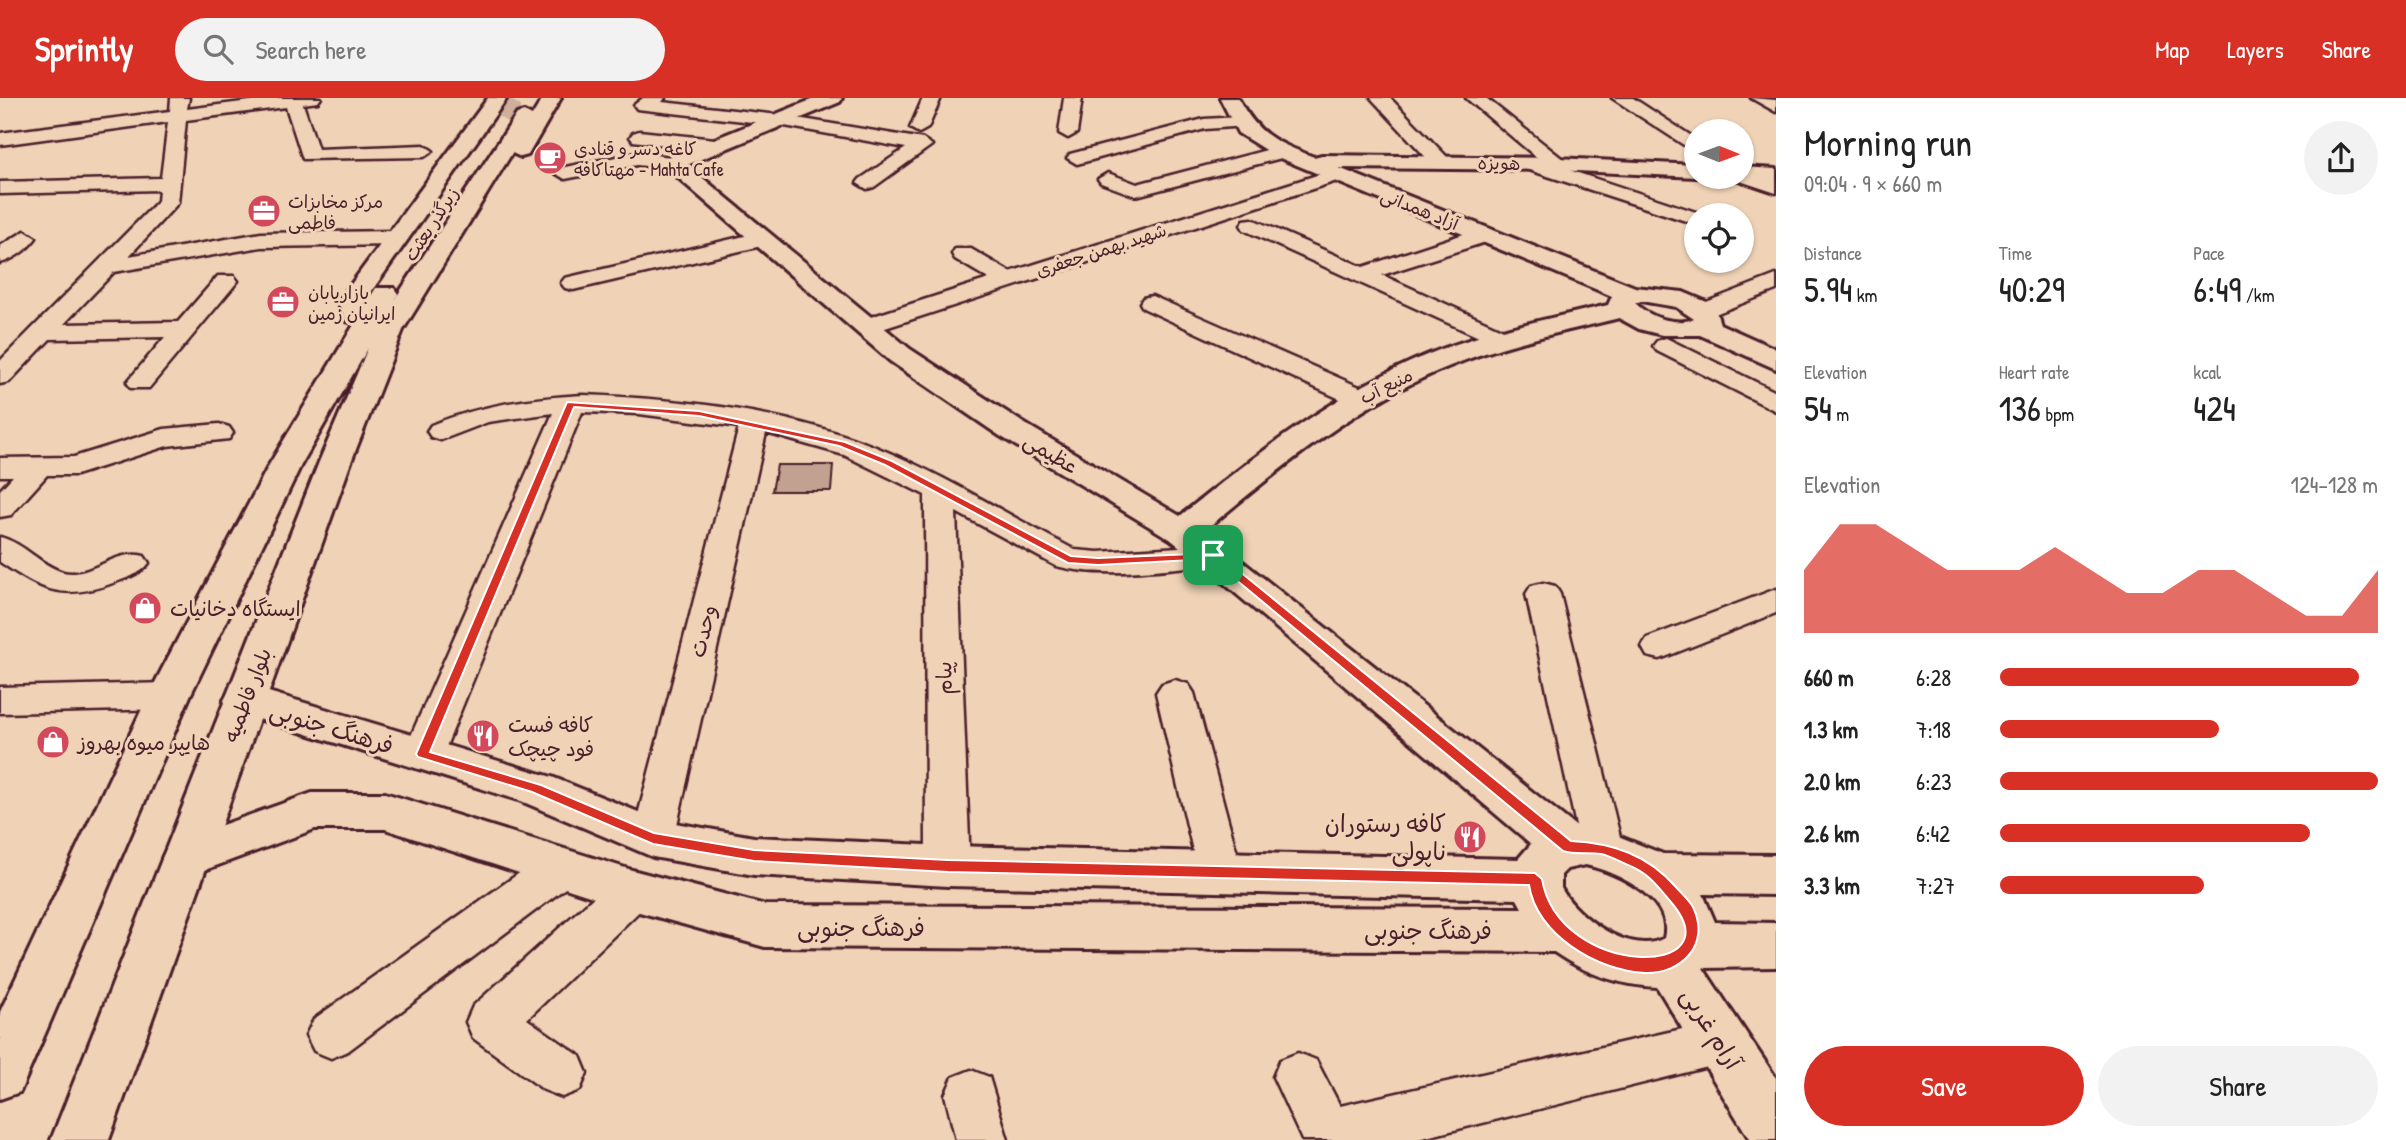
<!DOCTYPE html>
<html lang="en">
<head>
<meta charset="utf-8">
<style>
  :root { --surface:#fff; --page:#f2f2f2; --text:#222; --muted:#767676; --accent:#d93025 }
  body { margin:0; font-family:"Patrick Hand","Playpen Sans Arabic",sans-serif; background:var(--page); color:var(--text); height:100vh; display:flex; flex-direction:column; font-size:26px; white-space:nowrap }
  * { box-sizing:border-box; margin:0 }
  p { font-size:23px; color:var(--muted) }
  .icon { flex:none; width:38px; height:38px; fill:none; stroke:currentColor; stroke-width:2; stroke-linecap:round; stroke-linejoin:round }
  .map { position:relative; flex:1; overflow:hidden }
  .sheet { display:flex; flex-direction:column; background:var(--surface); width:630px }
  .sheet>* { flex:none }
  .needle { width:46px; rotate:91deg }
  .controls { position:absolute; left:1684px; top:21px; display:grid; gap:14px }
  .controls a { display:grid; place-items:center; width:70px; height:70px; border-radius:50%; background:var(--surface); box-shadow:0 2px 5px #0004; font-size:35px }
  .pin { position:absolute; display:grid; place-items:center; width:60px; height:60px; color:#fff; margin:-30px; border-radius:14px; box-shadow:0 4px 10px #0006 }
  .round { display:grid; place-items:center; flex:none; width:74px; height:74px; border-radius:37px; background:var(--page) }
  .headline { display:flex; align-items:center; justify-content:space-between; height:119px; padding:0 28px }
  h1 { font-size:38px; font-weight:600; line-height:52px }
  .figures { display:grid; grid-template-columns:repeat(3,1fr); gap:10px; height:119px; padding:7px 28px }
  .figures div { display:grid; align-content:center }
  .figures b { font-size:35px; font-weight:600 }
  .figures small { font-size:19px; font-weight:400 }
  .figures p { font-size:19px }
  .chart { height:196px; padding:14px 28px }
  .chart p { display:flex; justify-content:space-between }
  .chart svg { width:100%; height:126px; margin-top:7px; fill:var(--accent); opacity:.7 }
  .action { display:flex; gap:14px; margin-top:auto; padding:14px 28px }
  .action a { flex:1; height:80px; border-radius:42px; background:var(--accent); color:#fff; font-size:28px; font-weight:600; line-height:80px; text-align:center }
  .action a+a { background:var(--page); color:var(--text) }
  ul { padding:0 28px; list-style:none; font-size:23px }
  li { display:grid; grid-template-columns:112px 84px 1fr; align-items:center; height:52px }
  li i { height:18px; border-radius:9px; background:var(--accent) }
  header { display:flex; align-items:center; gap:42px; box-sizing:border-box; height:98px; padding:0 35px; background:var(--accent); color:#fff }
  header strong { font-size:33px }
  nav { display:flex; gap:38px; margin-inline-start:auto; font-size:24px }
  .search { width:490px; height:63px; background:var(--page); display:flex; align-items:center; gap:18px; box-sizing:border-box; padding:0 24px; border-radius:38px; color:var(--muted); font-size:26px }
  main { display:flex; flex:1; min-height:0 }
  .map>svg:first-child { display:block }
  .building { fill:#c2a190; stroke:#4a1f2b; stroke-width:2 }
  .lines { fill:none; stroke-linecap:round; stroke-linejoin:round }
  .highway-tunnel { stroke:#cfaf9b; stroke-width:21; stroke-dasharray:21 10; stroke-linecap:butt }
  .street-casing { stroke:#4a1f2b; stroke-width:5 }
  .secondary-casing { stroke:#4a1f2b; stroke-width:6 }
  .highway-casing { stroke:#4a1f2b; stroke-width:6 }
  .street { fill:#f0d3b7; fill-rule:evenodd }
  .secondary { fill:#f0d3b7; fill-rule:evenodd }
  .highway { fill:#f0d3b7; fill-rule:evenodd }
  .route { fill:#d93025; stroke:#fff; stroke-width:2; fill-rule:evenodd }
  .labels { text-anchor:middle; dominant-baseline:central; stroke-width:6; stroke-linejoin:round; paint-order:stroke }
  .far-poi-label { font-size:18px; fill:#4a1f2b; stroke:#f0d3b7; text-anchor:start }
  .far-street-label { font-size:18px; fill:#4a1f2b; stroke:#f0d3b7 }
  .street-label { font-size:21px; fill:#4a1f2b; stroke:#f0d3b7 }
  .poi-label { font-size:21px; fill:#4a1f2b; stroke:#f0d3b7; text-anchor:start }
  .near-street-label { font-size:24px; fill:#4a1f2b; stroke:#f0d3b7 }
  .near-poi-label { font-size:24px; fill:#4a1f2b; stroke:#f0d3b7; text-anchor:end }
</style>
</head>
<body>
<header>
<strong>Sprintly</strong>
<div class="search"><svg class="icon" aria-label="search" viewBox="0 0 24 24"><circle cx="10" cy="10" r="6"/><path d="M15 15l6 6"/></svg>Search here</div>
<nav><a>Map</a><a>Layers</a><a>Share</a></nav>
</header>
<main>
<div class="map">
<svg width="1776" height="1042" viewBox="0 0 1776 1042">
  <rect width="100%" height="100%" fill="#f0d3b7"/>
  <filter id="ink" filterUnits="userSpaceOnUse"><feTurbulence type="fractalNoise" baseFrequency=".0143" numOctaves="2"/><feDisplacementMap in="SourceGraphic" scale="14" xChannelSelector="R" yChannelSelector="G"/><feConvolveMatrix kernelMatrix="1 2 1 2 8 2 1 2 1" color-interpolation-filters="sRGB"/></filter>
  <g filter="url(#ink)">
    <path class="building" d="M777,367h56l-2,26h-59z"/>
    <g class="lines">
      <path class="highway-tunnel" d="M501,20l14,-20"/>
      <defs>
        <g id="street">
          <path d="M171,0h18l-2,11 86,-11h48l-3,4 -15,2 15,45 106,-4 9,6 -9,6 -121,2 -17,-52 -100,13 -8,83 -49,53 132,-23 134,-2 11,7 -11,7 -134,2 -147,25 -50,52 114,-2 40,-46h16l4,5 -89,107h-18l-4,-6 38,-45 -115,2 -41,43 -9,2v-23l158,-160 1,-11 -159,4v-12l161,-4 7,-56 -168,23v-12l170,-22z"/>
          <path d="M643,0h22l-3,4 117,13 144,24 9,6 -58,42 -7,2 -10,-6 3,-4 46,-31 -127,-23 -142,-16 -3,-4z"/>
          <path d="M923,0h18l-13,30 -9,5 -9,-5z"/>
          <path d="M1064,0h18l-5,35 -9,5 -9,-5z"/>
          <path d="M1371,0h19l58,60 3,4 -3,4h-14z"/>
          <path d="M1466,0h20l78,62 3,4 -4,4 142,47h-9v9l-7,-2 -166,-54 -3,-4 3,-4 19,2z"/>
          <path d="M1612,0h21l63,41v14z"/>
          <path d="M1751,0l25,2v12z"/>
          <path d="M1240,19l6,1 3,4 -3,4 -41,3 -128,35 -10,-6 3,-4 134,-35z"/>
          <path d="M639,33l76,8 9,6 -9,6 -82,-10 -3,-4 3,-4z"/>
          <path d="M1282,48l7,2 2,4 -2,4 -153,40 -35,-13 -3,-4 10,-6 29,11z"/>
          <path d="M637,55l35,4 10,6 -10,6 -35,-4 -72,14 -10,-6 10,-6z"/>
          <path d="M1336,71l7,2 3,4 -3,4 -467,152h-18l-3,-5 3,-5 131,-42 -34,-20 -3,-5 3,-5h16l39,23z"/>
          <path d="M1741,71l35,11v13l-42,-14 -2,-2h9z"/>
          <path d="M1252,121l111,48 113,-37h16l3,5 -3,5 -110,35 128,58 4,5 -4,5h-18l-248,-113 -3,-5 3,-5z"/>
          <path d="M25,133l11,7c-8,11 -23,22 -36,25v-17z"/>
          <path d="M762,134l11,7 -3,5 -197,46 -8,-2 -4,-5 4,-5z"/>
          <path d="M1776,177v15l-71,28 -9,-2 -3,-5 3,-5z"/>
          <path d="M1152,198l219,96 4,6 -4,6h-20l-208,-96 -3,-5 3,-5z"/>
          <path d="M1666,240l110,54v19l-119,-60 -4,-5 4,-5z"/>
          <path d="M583,297c98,4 201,15 293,52 69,28 133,69 199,103l23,2 115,-7 12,3 4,7 -4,7 -12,3c-51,3 -107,14 -157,1l-100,-54 14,354 -7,13 -15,5 -15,-5 -7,-13 -1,-371 -81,-40 -78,-22 -92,405 -6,12 -15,5 -15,-5 -6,-12 107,-411 -100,-13 -57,-2 -139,342 -6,10 -14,5 -14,-5 -6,-10 150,-341 -65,9 -47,18 -10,-3 -4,-6 4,-6c50,-20 98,-27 152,-30z"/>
          <path d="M219,326l10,3 4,6 -4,6 -62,7 -91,29h-29l-36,40 -11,2v-27l13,-14h-13v-18l74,-1 90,-28z"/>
          <path d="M0,439c24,6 40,28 63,35 28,7 52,-24 81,-16l5,7c-8,11 -21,14 -33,19 -51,19 -72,10 -116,-20z"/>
          <path d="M1543,485l12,3 5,8 63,255 -6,12 -15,5 -15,-5 -6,-12 -55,-255 5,-8z"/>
          <path d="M1776,491v24l-116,46 -13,-3 -5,-9 5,-9z"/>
          <path d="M1175,582l13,4 6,9 48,179 -7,13 -15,5 -15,-5 -7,-13 -42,-179 6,-9z"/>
          <path d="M169,585l13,4 6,9 -6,9 -13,4 -169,4v-26z"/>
          <path d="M561,751l15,5 7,13 -7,13 -228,171 -17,7 -17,-7 -8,-16 8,-16 232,-165z"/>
          <path d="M632,774l16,5 6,13 -6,13 -121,116 53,37 7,17 -7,17 -18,7 -18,-7 -71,-52 -7,-16 7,-16 143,-129z"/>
          <path d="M1722,922l18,7 7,16 -7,16 -326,81h-112l-29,-63 7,-17 18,-7 18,7 24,46z"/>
          <path d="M971,972l18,7 19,63h-52l-11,-45 8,-18z"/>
        </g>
        <g id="secondary">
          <path d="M816,0h26l-2,4 -153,63 223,184 112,73 158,94c77,-62 156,-124 249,-162 57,-23 119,-35 179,-49l4,-9 -337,-140 -37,-23 -18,-35h18c20,37 37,44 76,59l8,-2 235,3 139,7v12h3h-3l-139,-7 -218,-2 296,119 48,5 31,13 6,19 56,25v20l-76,-34h-38l-23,-6 -20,-11c-56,14 -114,25 -169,48 -92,37 -170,102 -246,165l374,297 30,4 55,22 113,1v40l-73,-1 12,28 61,1v44l-73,1 73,110v62h-26l-93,-153c-39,-2 -71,-13 -103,-35l-789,-5 -133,-37 -247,-81h-70l-129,48 -17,-5 -7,-14 7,-14 143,-51h73l247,77 133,35 757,3 -5,-9 -569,-13 -194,-11 -101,-18 -132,-56 -291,-91 -6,-10 6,-10 15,-5 307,92 106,43 96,17 194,9 570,13 13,-15 -331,-281 -30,-24 -170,-103 -110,-75 -229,-198 4,-4zM1641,203l35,6 18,12c-20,7 -45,-2 -59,-16zM1585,767c31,6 89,34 79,73 -32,19 -88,-21 -103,-50v-13l6,-6z"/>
          <path d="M1741,69l35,2v12l-43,-3 8,-1z"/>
        </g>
        <path id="highway" d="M488,0h19l-143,204 1,3 11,-17h18l4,6 -5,8 124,-188 7,-2 8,4 11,-18h18l-33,57 -7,2 -9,-4 -109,177 -52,132 -242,678h-58l268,-678 49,-114 -67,117 -111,231 -170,396 -20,7v-87l148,-316 121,-231 86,-142 -9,-2 -8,-19z"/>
      </defs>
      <use href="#street" class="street-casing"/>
      <use href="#secondary" class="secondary-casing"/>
      <use href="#highway" class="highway-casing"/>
      <use href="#street" class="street"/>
      <use href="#secondary" class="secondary"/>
      <use href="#highway" class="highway"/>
    </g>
  </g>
  <path class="route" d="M567,304l132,9 146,31 47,19 179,95 27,2 119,-5 354,288c42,2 77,14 105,46 5,6 13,13 17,20 18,37 -11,67 -48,66 -48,-2 -109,-39 -116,-88l-581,-13 -194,-11 -101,-17 -121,-52 -114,-35 -2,-3zM574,309l125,9 140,30 46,19 183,98 30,2 113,-6 352,292c12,4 25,1 38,3 9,2 20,8 29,12 18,7 28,21 40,35 68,78 -111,78 -128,-22l-7,-6 -587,-13 -194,-10 -100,-17 -113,-48 -111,-33z"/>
  <defs>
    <symbol id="cafe-disc" viewBox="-11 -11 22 22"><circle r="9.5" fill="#d1495b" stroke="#f0d3b7"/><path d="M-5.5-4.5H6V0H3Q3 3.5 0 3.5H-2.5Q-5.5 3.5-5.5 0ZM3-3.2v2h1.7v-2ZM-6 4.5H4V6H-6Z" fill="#fff"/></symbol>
    <symbol id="office-disc" viewBox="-11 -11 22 22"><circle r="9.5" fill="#d1495b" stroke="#f0d3b7"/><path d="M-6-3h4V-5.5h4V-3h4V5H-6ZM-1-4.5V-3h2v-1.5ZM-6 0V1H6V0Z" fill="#fff"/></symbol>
    <symbol id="shop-disc" viewBox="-11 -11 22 22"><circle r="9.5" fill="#d1495b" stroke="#f0d3b7"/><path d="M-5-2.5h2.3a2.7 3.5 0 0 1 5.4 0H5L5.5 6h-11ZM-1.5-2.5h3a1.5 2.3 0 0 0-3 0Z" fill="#fff"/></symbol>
    <symbol id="restaurant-disc" viewBox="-11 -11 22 22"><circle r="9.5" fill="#d1495b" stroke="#f0d3b7"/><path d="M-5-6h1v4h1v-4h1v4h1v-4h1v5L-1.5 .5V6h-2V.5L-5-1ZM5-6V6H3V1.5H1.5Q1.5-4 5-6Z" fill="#fff"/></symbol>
  </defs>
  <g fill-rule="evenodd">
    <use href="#cafe-disc" x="531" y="41" width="38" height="38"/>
    <use href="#office-disc" x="245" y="94" width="38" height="38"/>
    <use href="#office-disc" x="264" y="185" width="38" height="38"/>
    <use href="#shop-disc" x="126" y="491" width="38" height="38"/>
    <use href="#restaurant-disc" x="464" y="619" width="38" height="38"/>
    <use href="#shop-disc" x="34" y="625" width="38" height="38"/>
    <use href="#restaurant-disc" x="1451" y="720" width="38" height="38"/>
  </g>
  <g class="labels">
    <g class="far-poi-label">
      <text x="574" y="50">کاغه دسر و قنادی<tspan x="574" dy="21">مهتاکافه - Mahta Cafe</tspan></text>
      <text x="288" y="103">مرکز مخابزات<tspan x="288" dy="21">فاطمی</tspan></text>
      <text x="308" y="194">بازاریابان<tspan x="308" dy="21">ایرانیان زمین</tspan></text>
    </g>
    <g class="far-street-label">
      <text transform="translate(1499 65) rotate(1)">هویزه</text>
      <text transform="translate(1420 111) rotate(22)">آزاد همدانی</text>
      <text transform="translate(431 126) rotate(-57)">زیرگذر بعثت</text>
      <text transform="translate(1101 152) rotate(-18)">شهید بهمن جعفری</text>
      <text transform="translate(1386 288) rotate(-27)">منبع آب</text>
    </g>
    <g class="street-label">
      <text transform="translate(1051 355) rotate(31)">عظیمی</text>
      <text transform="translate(703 533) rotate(-76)">وحدت</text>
      <text transform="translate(944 580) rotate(-91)">پیام</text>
      <text transform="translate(247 597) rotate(-69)">بلوار فاطمیه</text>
    </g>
    <g class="poi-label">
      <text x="170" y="510">ایستگاه دخانیات</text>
      <text x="508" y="626">کافه فست<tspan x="508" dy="24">فود چیچک</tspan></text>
      <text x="78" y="644">هایپر میوه بهروز</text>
    </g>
    <g class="near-street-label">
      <text transform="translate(332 629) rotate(17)">فرهنگ جنوبی</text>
      <text x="861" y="829">فرهنگ جنوبی</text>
      <text x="1428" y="832">فرهنگ جنوبی</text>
      <text transform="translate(1712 930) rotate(58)">آرام غربی</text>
    </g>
    <g class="near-poi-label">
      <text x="1446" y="725">کافه رستوران<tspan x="1446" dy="28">ناپولی</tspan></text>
    </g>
  </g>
</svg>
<div class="controls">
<a><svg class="needle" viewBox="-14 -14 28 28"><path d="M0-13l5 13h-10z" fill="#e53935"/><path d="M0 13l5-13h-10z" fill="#767676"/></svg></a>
<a><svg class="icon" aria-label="locate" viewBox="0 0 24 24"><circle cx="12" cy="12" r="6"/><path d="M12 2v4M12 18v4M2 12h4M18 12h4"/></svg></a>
</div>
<div class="pin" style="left:1213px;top:457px;background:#1e9e55"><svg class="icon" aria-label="arrive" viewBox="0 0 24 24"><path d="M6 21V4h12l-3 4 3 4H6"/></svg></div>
</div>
<section class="sheet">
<div class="headline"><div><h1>Morning run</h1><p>09:04 · 9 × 660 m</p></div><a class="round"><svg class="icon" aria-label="share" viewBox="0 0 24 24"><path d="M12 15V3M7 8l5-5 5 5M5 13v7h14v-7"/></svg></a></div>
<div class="figures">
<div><p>Distance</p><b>5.94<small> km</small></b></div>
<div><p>Time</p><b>40:29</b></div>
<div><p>Pace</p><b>6:49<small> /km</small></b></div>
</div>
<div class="figures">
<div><p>Elevation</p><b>54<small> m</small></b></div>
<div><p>Heart rate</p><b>136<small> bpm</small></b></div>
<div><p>kcal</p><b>424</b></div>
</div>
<div class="chart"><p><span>Elevation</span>124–128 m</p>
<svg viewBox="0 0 160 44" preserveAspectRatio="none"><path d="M0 44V22L10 6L20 6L30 14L40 22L50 22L60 22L70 14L80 22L90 30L100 30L110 22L120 22L130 30L140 38L150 38L160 22V44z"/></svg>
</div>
<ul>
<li><b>660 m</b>6:28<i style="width:95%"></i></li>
<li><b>1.3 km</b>7:18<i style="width:58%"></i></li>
<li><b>2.0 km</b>6:23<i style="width:100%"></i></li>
<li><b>2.6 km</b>6:42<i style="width:82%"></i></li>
<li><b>3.3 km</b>7:27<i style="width:54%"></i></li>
</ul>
<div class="action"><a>Save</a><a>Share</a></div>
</section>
</main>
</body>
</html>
